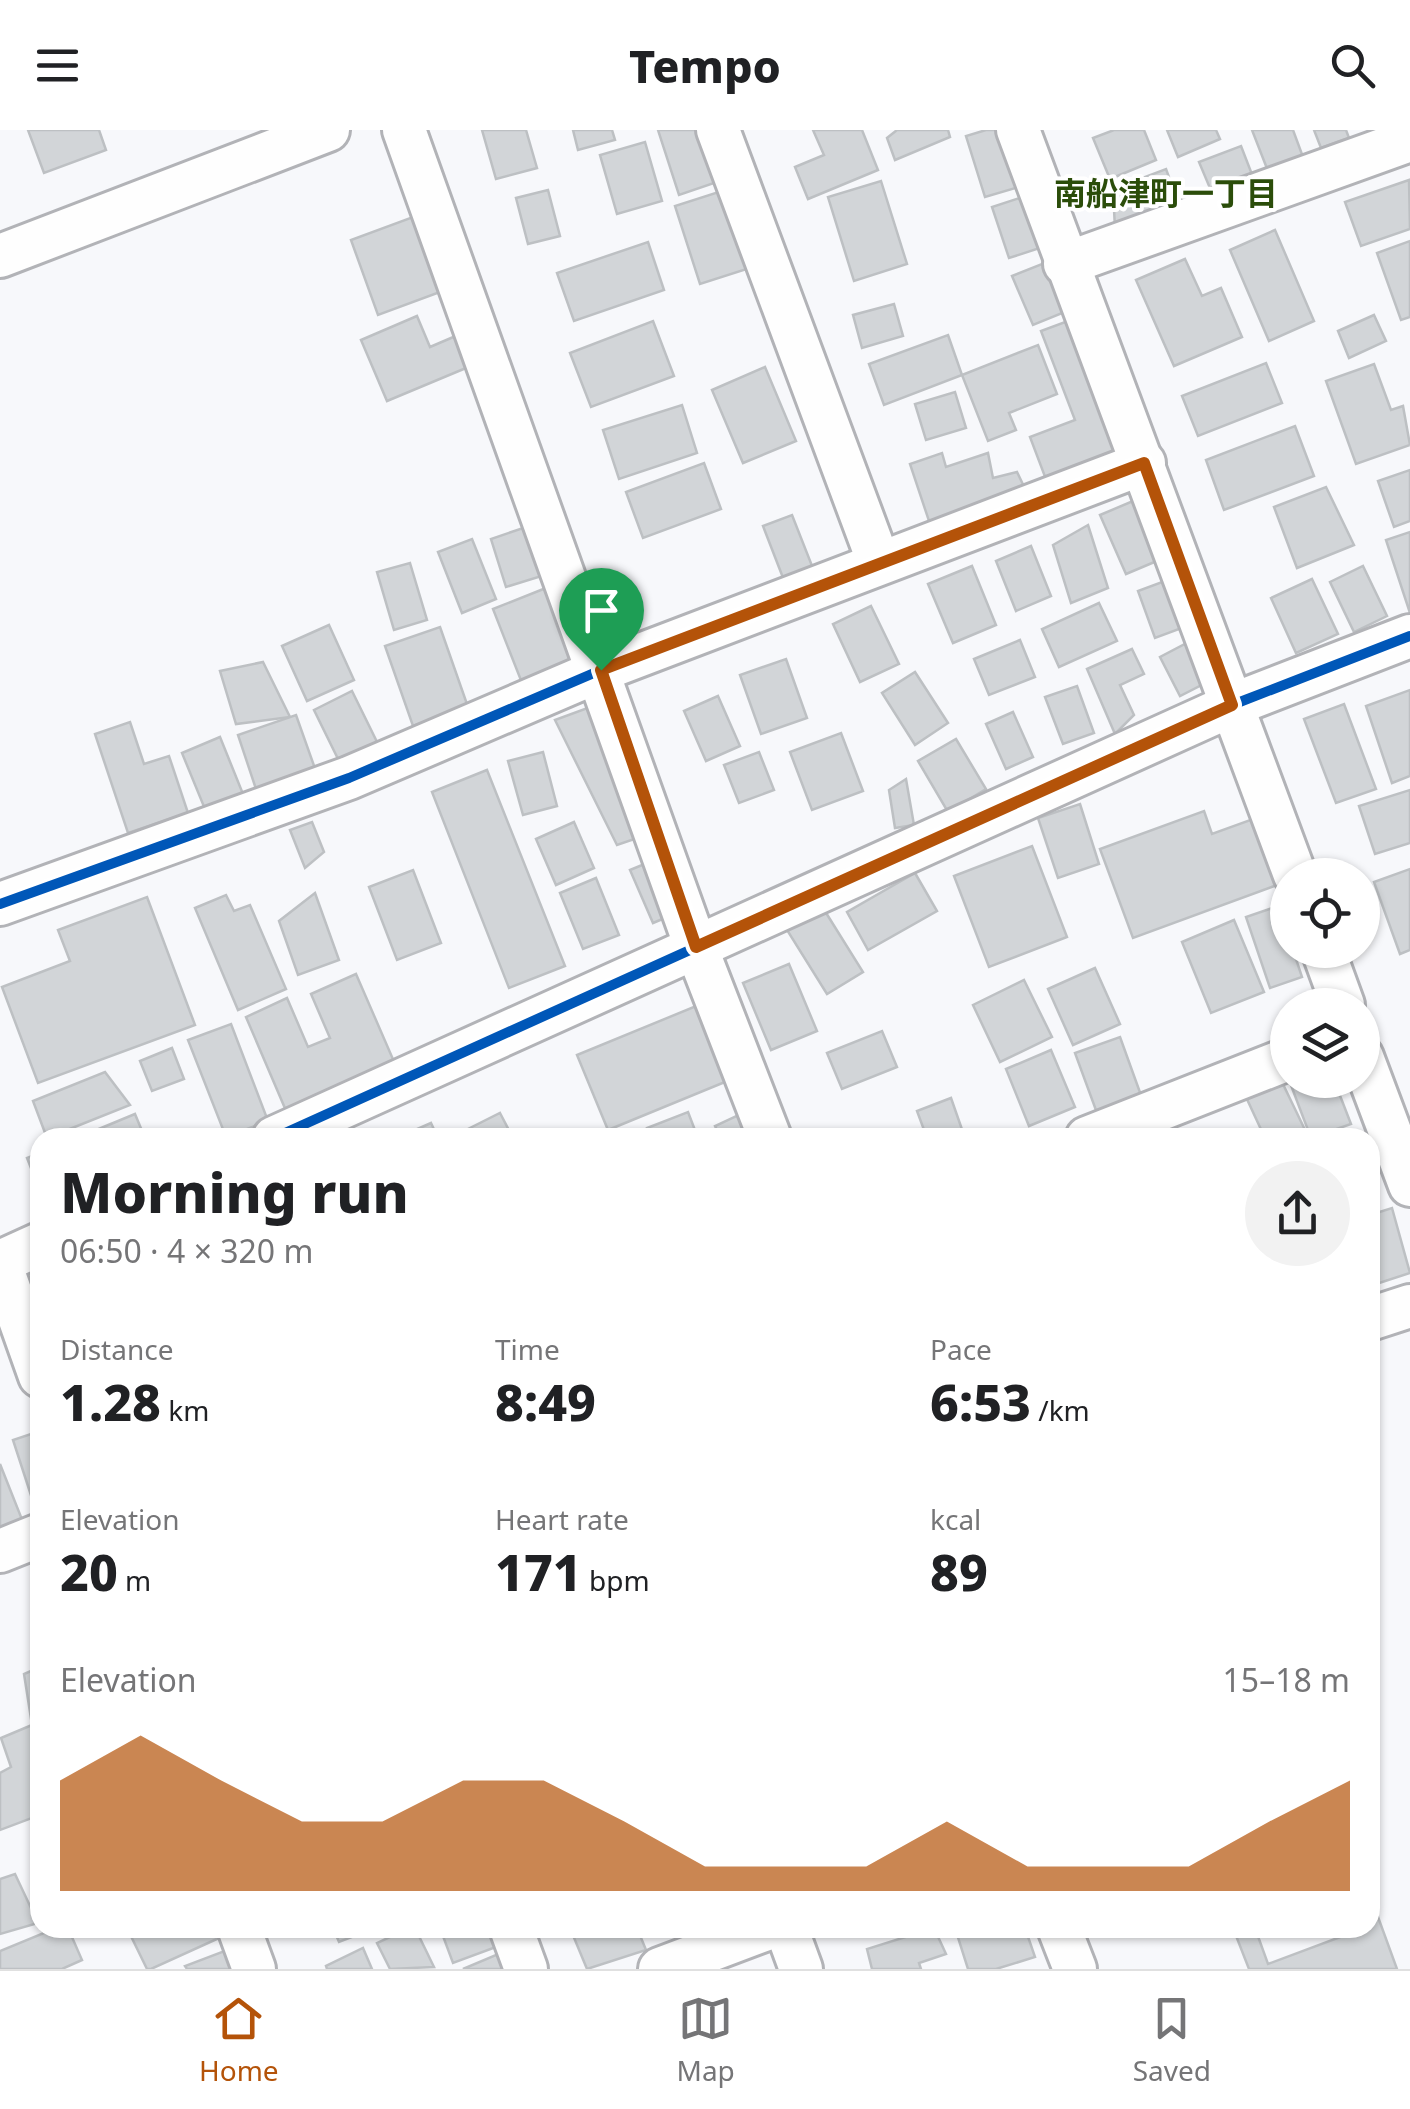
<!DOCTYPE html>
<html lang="en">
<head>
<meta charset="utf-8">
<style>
  :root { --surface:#fff; --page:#f2f2f2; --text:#202124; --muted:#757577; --line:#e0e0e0; --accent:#b45309 }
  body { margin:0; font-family:"Noto Sans","Noto Sans JP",sans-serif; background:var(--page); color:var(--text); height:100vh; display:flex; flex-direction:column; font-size:38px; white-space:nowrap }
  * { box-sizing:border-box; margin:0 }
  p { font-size:32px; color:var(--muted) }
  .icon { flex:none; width:55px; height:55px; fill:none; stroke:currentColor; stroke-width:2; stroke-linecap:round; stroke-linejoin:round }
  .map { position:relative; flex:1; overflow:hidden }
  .panel { position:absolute; left:30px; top:998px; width:1350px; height:810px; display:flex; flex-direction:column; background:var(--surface); border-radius:30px; box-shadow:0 2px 8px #0004 }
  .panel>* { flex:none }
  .tools { position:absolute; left:1270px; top:728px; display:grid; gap:20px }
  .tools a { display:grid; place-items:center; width:110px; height:110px; border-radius:50%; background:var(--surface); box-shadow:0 2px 8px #0004; font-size:50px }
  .pin { position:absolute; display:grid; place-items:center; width:85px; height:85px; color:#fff; margin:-102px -42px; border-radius:50% 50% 50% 0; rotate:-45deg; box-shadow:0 0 10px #0007 }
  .pin .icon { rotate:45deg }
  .round { display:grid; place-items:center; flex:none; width:105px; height:105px; border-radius:52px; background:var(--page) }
  .overview { display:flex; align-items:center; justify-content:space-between; height:170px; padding:0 30px }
  h1 { font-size:55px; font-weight:800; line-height:75px }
  .stats { display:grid; grid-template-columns:repeat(3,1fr); gap:15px; height:170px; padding:10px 30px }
  .stats div { display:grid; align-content:center }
  .stats b { font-size:50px; font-weight:800 }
  .stats small { font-size:28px; font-weight:400 }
  .stats p { font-size:28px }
  .chart { height:280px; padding:20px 30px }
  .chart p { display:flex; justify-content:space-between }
  .chart svg { width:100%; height:180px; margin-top:10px; fill:var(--accent); opacity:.7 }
  header { display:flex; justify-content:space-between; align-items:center; height:130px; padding:0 30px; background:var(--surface); font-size:45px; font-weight:800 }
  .dock { display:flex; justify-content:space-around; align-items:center; height:140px; border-top:2px solid var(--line); background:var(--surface); font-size:28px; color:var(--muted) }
  .dock a { display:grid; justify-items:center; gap:5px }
  .dock .selected { color:var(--accent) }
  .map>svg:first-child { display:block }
  .building { fill:#d2d5d8; stroke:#bdc0c3; stroke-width:2.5 }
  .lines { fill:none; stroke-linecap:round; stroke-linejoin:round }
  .minor-casing { stroke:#b2b3b7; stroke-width:48 }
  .minor { stroke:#fefefe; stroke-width:42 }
  .cycleway-casing { stroke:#fff; stroke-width:16 }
  .cycleway { stroke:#0057b8; stroke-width:10 }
  .route-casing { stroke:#fff; stroke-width:20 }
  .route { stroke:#b45309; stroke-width:12 }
  .labels { text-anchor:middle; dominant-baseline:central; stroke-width:8; stroke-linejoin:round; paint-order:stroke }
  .neighbourhood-label { font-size:32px; font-weight:bold; fill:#2b4d0a; stroke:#fff }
</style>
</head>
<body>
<header><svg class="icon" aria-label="menu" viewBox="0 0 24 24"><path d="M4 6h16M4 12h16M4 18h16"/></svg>Tempo<svg class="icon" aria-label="search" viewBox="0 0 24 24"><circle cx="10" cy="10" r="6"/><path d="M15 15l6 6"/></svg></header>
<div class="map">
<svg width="1410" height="1839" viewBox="0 0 1410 1839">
  <rect width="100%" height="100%" fill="#f7f8fb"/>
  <g class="building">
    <path d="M28,0h71l7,20 -62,23z"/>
    <path d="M482,0h44l11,38 -41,11z"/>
    <path d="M573,0h39l3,10 -37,10z"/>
    <path d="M658,0h42l17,52 -38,13z"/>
    <path d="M813,0h49l16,40 -70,29 -13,-32 29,-12z"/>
    <path d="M897,0h51l2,7 -55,23 -8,-22z"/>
    <path d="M986,0h27l16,54 -44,13 -19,-61z"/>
    <path d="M1114,0h30l12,30 -46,19 -17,-41z"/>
    <path d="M1167,0h49l4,9 -42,18z"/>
    <path d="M1252,0h41l10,27 -35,14z"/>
    <path d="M1314,0h32l3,8 -28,10z"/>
    <path d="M645,12l17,59 -45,13 -17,-59z"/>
    <path d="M1241,16l12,31 -41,16 -13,-31z"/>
    <path d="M1166,39l13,36 -64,24 -2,-40z"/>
    <path d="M1409,50l1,49 -49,17 -16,-44z"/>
    <path d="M881,51l26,83 -53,17 -26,-84z"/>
    <path d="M728,59l25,78 -53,17 -25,-78z"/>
    <path d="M548,60l12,46 -32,8 -12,-46z"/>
    <path d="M1032,64l17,51 -40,13 -17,-51z"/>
    <path d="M413,87l27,75 -62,23 -27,-75z"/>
    <path d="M1275,100l39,91 -45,20 -39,-91z"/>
    <path d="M1410,111v76l-9,3 -24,-67z"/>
    <path d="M648,112l16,48 -90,31 -17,-48z"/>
    <path d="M1080,119l19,49 -66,27 -21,-49z"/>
    <path d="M1185,129l17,37 19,-8 21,49 -68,29 -38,-86z"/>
    <path d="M894,174l9,32 -41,12 -9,-33z"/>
    <path d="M1084,185l67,128 -104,39 -17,-45 45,-17 -34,-89z"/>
    <path d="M1374,185l12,26 -37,17 -11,-27z"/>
    <path d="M417,186l13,31 35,-15 13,31 -91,38 -26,-61z"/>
    <path d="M653,191l21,55 -83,31 -21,-54z"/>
    <path d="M948,205l14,40 -78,30 -15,-41z"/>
    <path d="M1038,215l19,49 -48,19 7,17 -28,11 -26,-66z"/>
    <path d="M1266,233l16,40 -84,33 -16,-40z"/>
    <path d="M1374,234l17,46 12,-4 7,39 -54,19 -30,-83z"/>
    <path d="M765,237l31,74 -53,22 -31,-73z"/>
    <path d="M955,262l11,36 -40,12 -11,-36z"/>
    <path d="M682,275l15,48 -78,26 -16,-49z"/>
    <path d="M1295,296l19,50 -90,34 -18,-50z"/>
    <path d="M942,323l4,14 42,-14 5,25 24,-6 12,25 -97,33 -22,-66z"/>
    <path d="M704,333l17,46 -78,29 -17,-46z"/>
    <path d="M1410,340v51l-16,6 -16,-46z"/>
    <path d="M1326,357l28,58 -57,23 -23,-61z"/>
    <path d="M1145,366l26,59 -45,19 -26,-59z"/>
    <path d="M792,385l24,61 -29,12 -24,-62z"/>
    <path d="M1088,395l20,63 -37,15 -18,-58z"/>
    <path d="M529,396l16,49 -39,12 -15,-48z"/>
    <path d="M1410,402v81l-24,-73z"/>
    <path d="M472,409l24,60 -34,14 -24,-61z"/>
    <path d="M1031,416l20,50 -35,15 -20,-50z"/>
    <path d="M410,433l17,57 -33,10 -17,-58z"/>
    <path d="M972,436l24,59 -43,18 -25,-59z"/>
    <path d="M1363,436l24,50 -33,16 -24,-50z"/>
    <path d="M1197,439l17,47 -59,22 -17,-47z"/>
    <path d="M1312,449l26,55 -42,19 -25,-55z"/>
    <path d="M546,458l31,80 -53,20 -31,-79z"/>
    <path d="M1099,473l18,38 -58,26 -17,-38z"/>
    <path d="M871,476l28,58 -39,18 -27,-58z"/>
    <path d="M329,495l25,55 -47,21 -25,-55z"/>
    <path d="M440,497l28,80 -55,19 -28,-80z"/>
    <path d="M1204,504l21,39 -45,23 -20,-39z"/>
    <path d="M1020,510l15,37 -46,18 -15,-36z"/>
    <path d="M1132,519l12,25 -24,11 14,30 -19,19 -28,-65z"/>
    <path d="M786,529l21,59 -46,16 -21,-59z"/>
    <path d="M263,532l27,55 -54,7 -16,-53z"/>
    <path d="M915,542l33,51 -33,22 -33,-52z"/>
    <path d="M1077,556l17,47 -31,11 -18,-47z"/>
    <path d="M1410,560v86l-18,7 -26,-77z"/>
    <path d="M352,561l26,53 -38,19 -26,-53z"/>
    <path d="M718,566l22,50 -34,15 -22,-50z"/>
    <path d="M601,573l54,129 -38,13 -62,-125z"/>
    <path d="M1344,574l32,85 -40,14 -32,-84z"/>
    <path d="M1013,582l20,45 -27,12 -20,-45z"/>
    <path d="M296,585l22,62 -59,21 -21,-63z"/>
    <path d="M130,592l14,42 25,-8 19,57 -60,20 -33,-99z"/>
    <path d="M841,603l22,58 -51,19 -22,-58z"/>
    <path d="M220,607l25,62 -38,15 -25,-61z"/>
    <path d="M956,609l30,50 -38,23 -30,-51z"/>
    <path d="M543,622l14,54 -34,9 -15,-54z"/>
    <path d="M759,622l15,38 -35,13 -15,-38z"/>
    <path d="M487,640l78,196 -56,22 -77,-196z"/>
    <path d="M906,649l8,46 -19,3 -6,-38z"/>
    <path d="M1410,660v53l-35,11 -16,-48z"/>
    <path d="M1080,674l19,60 -41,14 -20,-60z"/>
    <path d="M1204,681l8,23 41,-15 24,66 -144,53 -33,-89z"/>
    <path d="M312,692l12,30 -19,16 -15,-38z"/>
    <path d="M574,692l20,46 -38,17 -20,-46z"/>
    <path d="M1032,716l35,91 -78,30 -35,-91z"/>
    <path d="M669,724l22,53 -38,16 -23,-53z"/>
    <path d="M1410,739v81l-10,4 -26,-72z"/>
    <path d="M413,740l28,73 -44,17 -28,-73z"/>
    <path d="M915,743l22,38 -69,39 -21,-38z"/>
    <path d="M596,748l23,57 -36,14 -23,-56z"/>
    <path d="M315,763l24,67 -41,15 -19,-54z"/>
    <path d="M226,765l8,16 16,-6 36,84 -48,21 -43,-102z"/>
    <path d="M147,767l48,128 -157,58 -36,-96 68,-26 -12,-31z"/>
    <path d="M1278,776l10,44h5l9,27 -32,11 -24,-71z"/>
    <path d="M823,778l40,64 -36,22 -40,-64z"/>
    <path d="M1234,790l30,72 -53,21 -29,-71z"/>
    <path d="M789,834l28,67 -46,19 -28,-67z"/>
    <path d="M1095,838l25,56 -47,21 -25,-56z"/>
    <path d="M356,844l46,106 -109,47 -47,-110 41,-19 21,49 22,-9 -19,-44z"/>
    <path d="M1024,850l28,57 -52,25 -27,-57z"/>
    <path d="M728,863l31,75 -151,62 -31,-75z"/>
    <path d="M231,894l37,97 -42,16 -38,-97z"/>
    <path d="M882,901l15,36 -55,22 -15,-36z"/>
    <path d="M1120,907l22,61 -45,15 -22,-60z"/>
    <path d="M172,918l12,31 -32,12 -12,-30z"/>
    <path d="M1051,920l24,57 -46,19 -23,-57z"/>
    <path d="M105,942l25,33 -83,33 -14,-37z"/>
    <path d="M1281,950l25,52 -11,6h-30l-19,-41z"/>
    <path d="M1289,950h45l17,44 -40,14z"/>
    <path d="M951,968l14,40h-38l-10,-27z"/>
    <path d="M762,974l-5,34h-36l-6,-12z"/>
    <path d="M688,982l10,26h-48l-3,-10z"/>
    <path d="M500,983l13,25h-48l-3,-6z"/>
    <path d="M135,984l10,24h-68z"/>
    <path d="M431,993l7,15h-41z"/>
    <path d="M40,1023v38l-13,-33z"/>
    <path d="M1392,1078l18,65 -40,13v-71z"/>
    <path d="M40,1301v92l-27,-83z"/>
    <path d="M0,1334l23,58 -23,10z"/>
    <path d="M40,1537v55l-8,3 -8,-51z"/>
    <path d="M32,1595l8,22v68l-40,15v-57l11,-6 -10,-29z"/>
    <path d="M15,1744l23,49 -38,11v-55z"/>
    <path d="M1370,1765l27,74h-148l-16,-41h22l13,36 75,-28 -3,-8h30z"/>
    <path d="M56,1798h12l14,32 -20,9h-62v-18z"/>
    <path d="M127,1798h114l-90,41h-4z"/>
    <path d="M333,1798h42l-36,14z"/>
    <path d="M409,1798h6l19,39 -44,2 -13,-26z"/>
    <path d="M440,1798h49l7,19 -43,16z"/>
    <path d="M570,1798h67l9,22 -59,19z"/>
    <path d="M934,1798l12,26 -27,9 2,6h-49l-5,-20z"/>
    <path d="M955,1798h70l10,29 -39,12h-28z"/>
    <path d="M527,1812l12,27h-76z"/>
    <path d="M235,1817l9,22h-57l-2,-3z"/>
    <path d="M363,1818l9,21h-45l-1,-3z"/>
  </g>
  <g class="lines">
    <defs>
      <g id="minor">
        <path d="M404,0l292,817 74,191"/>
        <path d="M718,0l161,433"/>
        <path d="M1018,0l277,745"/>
        <path d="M0,126l328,-126"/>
        <path d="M1065,134l345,-124"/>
        <path d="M0,774l349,-126 252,-108 543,-207"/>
        <path d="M1323,820l20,55"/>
        <path d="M1362,927l48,128"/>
        <path d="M274,1008l958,-433 178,-69"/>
        <path d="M1087,1008l201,-79"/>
        <path d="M0,1132l40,-18"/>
        <path d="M0,1133l40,113"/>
        <path d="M1370,1189l40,-13"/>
        <path d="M0,1421l40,-16"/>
        <path d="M239,1798l15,41"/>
        <path d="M511,1798l15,41"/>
        <path d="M786,1798l15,41"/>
        <path d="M1059,1798l16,41"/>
        <path d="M660,1839l109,-41"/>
      </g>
    </defs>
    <use href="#minor" class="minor-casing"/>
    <use href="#minor" class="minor"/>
    <defs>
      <g id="cycleway">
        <path d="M0,774l349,-126 252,-108 543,-207"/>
        <path d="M274,1008l958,-433 178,-69"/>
      </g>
    </defs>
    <use href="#cycleway" class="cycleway-casing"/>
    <use href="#cycleway" class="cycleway"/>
  </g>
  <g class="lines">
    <defs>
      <path id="route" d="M1144,333l88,242 -536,242 -95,-277z"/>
    </defs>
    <use href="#route" class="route-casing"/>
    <use href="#route" class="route"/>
  </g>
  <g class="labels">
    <g class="neighbourhood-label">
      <text x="1166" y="62">南船津町一丁目</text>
    </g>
  </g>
</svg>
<div class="tools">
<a><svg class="icon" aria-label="locate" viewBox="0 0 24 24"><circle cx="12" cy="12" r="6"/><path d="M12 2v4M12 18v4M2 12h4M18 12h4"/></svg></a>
<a><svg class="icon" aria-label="layers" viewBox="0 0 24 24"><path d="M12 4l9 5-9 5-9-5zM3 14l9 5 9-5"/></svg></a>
</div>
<div class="pin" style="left:601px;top:540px;background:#1e9e55"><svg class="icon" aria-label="arrive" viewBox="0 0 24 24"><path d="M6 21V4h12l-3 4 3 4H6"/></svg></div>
<section class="panel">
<div class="overview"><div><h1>Morning run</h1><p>06:50 · 4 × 320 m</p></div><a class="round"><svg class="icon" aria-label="share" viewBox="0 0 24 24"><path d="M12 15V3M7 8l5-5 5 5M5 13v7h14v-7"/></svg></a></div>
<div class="stats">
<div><p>Distance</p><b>1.28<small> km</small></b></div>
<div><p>Time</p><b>8:49</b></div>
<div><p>Pace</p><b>6:53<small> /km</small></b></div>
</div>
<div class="stats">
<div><p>Elevation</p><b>20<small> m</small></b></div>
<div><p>Heart rate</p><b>171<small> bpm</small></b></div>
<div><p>kcal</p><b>89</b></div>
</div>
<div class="chart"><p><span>Elevation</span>15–18 m</p>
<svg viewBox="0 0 160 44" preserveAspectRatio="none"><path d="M0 44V17L10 6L20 17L30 27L40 27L50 17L60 17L70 27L80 38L90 38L100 38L110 27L120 38L130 38L140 38L150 27L160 17V44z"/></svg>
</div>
</section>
</div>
<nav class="dock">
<a class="selected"><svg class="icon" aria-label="home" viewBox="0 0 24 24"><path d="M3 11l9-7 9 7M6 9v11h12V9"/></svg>Home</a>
<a><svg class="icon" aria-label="map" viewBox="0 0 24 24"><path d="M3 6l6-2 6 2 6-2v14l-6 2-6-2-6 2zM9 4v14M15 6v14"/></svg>Map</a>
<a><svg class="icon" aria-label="saved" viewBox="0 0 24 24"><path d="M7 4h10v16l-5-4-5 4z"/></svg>Saved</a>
</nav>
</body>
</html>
